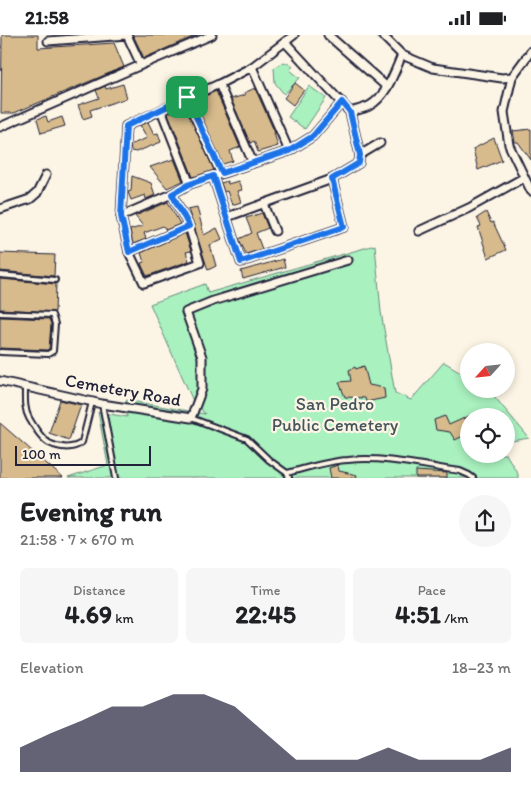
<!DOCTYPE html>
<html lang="en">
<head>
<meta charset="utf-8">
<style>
  :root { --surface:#fff; --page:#f6f6f6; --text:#202124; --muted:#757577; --accent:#22223b }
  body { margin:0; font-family:Itim,sans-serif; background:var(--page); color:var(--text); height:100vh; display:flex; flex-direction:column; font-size:19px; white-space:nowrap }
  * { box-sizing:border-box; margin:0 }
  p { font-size:16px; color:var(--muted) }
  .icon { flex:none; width:28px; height:28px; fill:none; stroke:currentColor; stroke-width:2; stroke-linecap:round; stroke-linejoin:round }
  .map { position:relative; height:443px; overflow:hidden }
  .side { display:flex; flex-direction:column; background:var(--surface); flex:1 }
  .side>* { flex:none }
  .needle { width:32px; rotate:243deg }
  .fabs { position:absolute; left:460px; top:308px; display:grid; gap:10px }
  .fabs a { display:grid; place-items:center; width:55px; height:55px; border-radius:50%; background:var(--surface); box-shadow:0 2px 8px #0003; font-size:25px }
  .scale { position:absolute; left:15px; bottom:12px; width:136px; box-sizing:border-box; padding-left:5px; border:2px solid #22223b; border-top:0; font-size:14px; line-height:18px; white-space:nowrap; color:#22223b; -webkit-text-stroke:4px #fcf5e5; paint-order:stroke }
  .pin { position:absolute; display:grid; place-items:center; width:42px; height:42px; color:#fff; margin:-21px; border-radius:10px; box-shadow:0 2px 8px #0006 }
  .round { display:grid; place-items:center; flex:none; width:52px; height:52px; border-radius:26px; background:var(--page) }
  .headline { display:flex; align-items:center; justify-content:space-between; height:85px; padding:0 20px }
  h1 { font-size:28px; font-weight:700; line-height:38px }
  .stats { display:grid; grid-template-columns:repeat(3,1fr); gap:8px; height:85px; padding:5px 20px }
  .stats div { display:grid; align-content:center; border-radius:8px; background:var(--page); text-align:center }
  .stats b { font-size:25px; font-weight:700 }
  .stats small { font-size:14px; font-weight:400 }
  .stats p { font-size:14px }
  .chart { height:140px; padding:10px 20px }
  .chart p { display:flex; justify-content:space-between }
  .chart svg { width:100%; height:90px; margin-top:5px; fill:var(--accent); opacity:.7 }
  .status { display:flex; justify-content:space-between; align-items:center; height:35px; padding:0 25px; background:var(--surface); direction:ltr }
  .status svg { height:14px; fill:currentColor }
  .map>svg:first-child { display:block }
  .green { fill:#a9f1bf; stroke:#668a7d }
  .building { fill:#d7bb8c; stroke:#22223b }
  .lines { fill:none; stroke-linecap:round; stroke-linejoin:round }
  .lane-casing { stroke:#22223b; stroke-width:8 }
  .street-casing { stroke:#22223b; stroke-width:11 }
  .lane { stroke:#fcf5e5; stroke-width:4 }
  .street { stroke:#fcf5e5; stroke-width:7 }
  .route-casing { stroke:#fff; stroke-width:10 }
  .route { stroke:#1a73e8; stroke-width:6 }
  .labels { text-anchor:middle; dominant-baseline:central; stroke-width:4.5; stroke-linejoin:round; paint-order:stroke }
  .street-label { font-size:18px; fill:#22223b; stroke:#fcf5e5 }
  .park-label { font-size:18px; fill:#44565c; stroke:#fcf5e5 }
</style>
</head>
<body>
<div class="status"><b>21:58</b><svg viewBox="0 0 49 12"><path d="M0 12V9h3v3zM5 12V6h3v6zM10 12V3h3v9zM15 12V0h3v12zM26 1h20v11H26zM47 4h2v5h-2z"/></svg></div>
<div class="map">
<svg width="531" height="443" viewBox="0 0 531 443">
  <rect width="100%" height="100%" fill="#fcf5e5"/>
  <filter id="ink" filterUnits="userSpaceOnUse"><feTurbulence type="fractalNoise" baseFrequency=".02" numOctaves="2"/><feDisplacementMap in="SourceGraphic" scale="10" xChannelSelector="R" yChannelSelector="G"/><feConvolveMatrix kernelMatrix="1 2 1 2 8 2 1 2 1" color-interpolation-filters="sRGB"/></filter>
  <g filter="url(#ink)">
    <g class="green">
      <path d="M284,27l9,4 -3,4 10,8 -16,16 -9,-11 -1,-15z"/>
      <path d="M309,51l17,12 -21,31 -17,-12z"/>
      <path d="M375,210l6,67 14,81 16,7 33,-38 25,15v12h19l41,49 -23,4v-26h-37v38h37l12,20v4h-450l40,-13 -10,-53 29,5 -1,-17 79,14 -12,-13 -43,-97 55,-20 3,9z"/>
    </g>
    <g class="building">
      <path d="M2,0h36v13l76,-5 10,24 -110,46h-13z"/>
      <path d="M133,0h64l-53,23z"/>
      <path d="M295,48l9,7 -11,15 -9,-7z"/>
      <path d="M123,49l4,14 -37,12 2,6 -9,3 -5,-14 21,-7 -3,-8 9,-4 1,3z"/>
      <path d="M255,53l20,45h-1l4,13 -20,6 -4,-11 -4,2 -19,-44 14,-4 -1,-2z"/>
      <path d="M216,56l24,56 -10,4 3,10 -10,3 -27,-60 2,-1 -2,-3z"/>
      <path d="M186,74l28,61 -21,7 -25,-64 9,-3 1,3z"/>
      <path d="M46,81l2,6 14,-5 3,9 -24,7 -4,-14z"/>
      <path d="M148,87l6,12 4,-1 3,9 -25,10 -5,-1 -1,-6 17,-7 -7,-13z"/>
      <path d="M531,94v31l-13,-18h-3l-2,-11z"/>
      <path d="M494,103l8,22 -24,10 -5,-21z"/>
      <path d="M174,124l9,22 -16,7 -17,-21z"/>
      <path d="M132,141l19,7 4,12 -9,4 -1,-4 -14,5 -3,-8 3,-1z"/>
      <path d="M227,146l1,3 10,-3 4,9 -5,1 4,11 -9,3 -5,-14 -3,1 -3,-9z"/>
      <path d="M168,167l12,22 -14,6 -3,-4 -19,7 2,6 -13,5 -3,-14 13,-4 -8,-10z"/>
      <path d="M197,172l7,28 13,-7 5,11 -12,6 6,21 -8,4 -20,-61z"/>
      <path d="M486,177l5,11 2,-1 13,28 -18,8 -10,-31 3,-1 -4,-8z"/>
      <path d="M262,178l6,15 -12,5 6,16 -16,5 -7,-15 13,-6 -6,-15z"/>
      <path d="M185,198l6,18 -5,1 3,9 -42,15 -4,-8 -2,-5 3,-1 -3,-9z"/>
      <path d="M0,218l55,2 -1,21 -54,-5z"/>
      <path d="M283,224l2,8 -42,12 -2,-8z"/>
      <path d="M0,244l56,5 -1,28 -55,-3z"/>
      <path d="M0,282l49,2 2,5 -2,25 -2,1 -47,-2z"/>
      <path d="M364,331l5,19 15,3 1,10 -19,4 -1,-4 -20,-1 -6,-15 12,-1 -2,-11 6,-3 1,2z"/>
      <path d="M60,365l21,5 -12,35 -20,-7z"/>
      <path d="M445,381l4,9 20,-9v17l-14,7 -5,-8 -14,-2 -2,-10z"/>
      <path d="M0,388l63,55h-63z"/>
      <path d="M338,430l1,6 18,4 -1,3h-25l-2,-10z"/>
      <path d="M416,436l31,2v5h-31z"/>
    </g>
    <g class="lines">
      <defs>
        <g id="lane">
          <path d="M0,240l55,5"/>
          <path d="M0,278l52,2 3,9 -2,27 -5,3 -48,-2"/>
          <path d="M25,352c0,11 -1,22 4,31 4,7 13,21 20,25 10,5 24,7 33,-1l10,-40"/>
          <path d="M102,369l14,74"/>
          <path d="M191,383l56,21 22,21 18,13 2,5"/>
          <path d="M287,438c20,-5 40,-12 61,-13 37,-4 76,6 112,11l9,4 4,3"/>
        </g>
        <g id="street">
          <path d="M294,0l-42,32 -33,17 -93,42 -5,90 8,36 15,31 56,-20 -11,-37 -17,-32 18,-10 99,-33 24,-15 29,-34"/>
          <path d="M328,0l59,52"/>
          <path d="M382,0l20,20"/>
          <path d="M48,6l79,-6 14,30"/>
          <path d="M285,7l65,70c6,-2 13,-3 19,-6 18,-10 25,-33 33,-51l31,13 69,10 10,-1"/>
          <path d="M531,16l-19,26 -8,35 5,33 22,46"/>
          <path d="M252,32l37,84"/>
          <path d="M219,49l34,79"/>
          <path d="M187,63l34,75"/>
          <path d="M161,75l29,74"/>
          <path d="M0,92l141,-62 71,-30"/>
          <path d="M360,120l20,-12"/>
          <path d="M213,141l28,86 103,-35 -12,-48"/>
          <path d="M264,169l11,27"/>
          <path d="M0,174l30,-10 7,-6 9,-18"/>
          <path d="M121,181l51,-22"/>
          <path d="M227,182l105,-38 27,-16 1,-8 -10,-43"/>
          <path d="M419,196l50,-23 54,-30"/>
          <path d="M129,217l60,-26"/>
          <path d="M0,346l102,23 89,14 11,-29v-32l-16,-45 27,-11 135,-41"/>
        </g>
      </defs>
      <use href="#lane" class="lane-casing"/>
      <use href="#street" class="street-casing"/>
      <use href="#lane" class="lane"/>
      <use href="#street" class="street"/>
    </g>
  </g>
  <g class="lines" filter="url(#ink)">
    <defs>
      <path id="route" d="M187,62l35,76 67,-22 24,-15 29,-34 8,10 10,43 -1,8 -27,16 12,48 -103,35 -28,-86 -23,8 -18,10 17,32 -60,26 -8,-36 5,-90z"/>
    </defs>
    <use href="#route" class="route-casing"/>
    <use href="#route" class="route"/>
  </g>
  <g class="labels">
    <g class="street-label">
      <text transform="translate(123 355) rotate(10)">Cemetery Road</text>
    </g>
    <g class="park-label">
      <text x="335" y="369">San Pedro<tspan x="335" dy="21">Public Cemetery</tspan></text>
    </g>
  </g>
</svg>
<div class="fabs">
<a><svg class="needle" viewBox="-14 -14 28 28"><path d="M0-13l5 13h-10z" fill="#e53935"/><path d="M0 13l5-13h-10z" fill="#757577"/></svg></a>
<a><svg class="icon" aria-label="locate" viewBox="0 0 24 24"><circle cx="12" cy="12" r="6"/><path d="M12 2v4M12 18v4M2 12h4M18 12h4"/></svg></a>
</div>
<div class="scale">100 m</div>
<div class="pin" style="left:187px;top:62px;background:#1e9e55"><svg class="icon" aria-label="arrive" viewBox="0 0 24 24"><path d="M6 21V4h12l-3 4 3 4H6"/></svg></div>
</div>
<section class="side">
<div class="headline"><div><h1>Evening run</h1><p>21:58 · 7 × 670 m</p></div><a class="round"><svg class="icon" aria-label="share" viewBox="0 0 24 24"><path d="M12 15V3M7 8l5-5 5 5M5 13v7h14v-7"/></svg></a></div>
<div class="stats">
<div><p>Distance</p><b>4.69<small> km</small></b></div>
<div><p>Time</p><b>22:45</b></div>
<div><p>Pace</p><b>4:51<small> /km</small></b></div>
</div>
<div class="chart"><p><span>Elevation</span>18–23 m</p>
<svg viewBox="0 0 160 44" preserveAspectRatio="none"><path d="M0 44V32L10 25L20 19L30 12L40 12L50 6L60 6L70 12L80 25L90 38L100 38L110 38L120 32L130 38L140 38L150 38L160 32V44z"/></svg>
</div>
</section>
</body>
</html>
